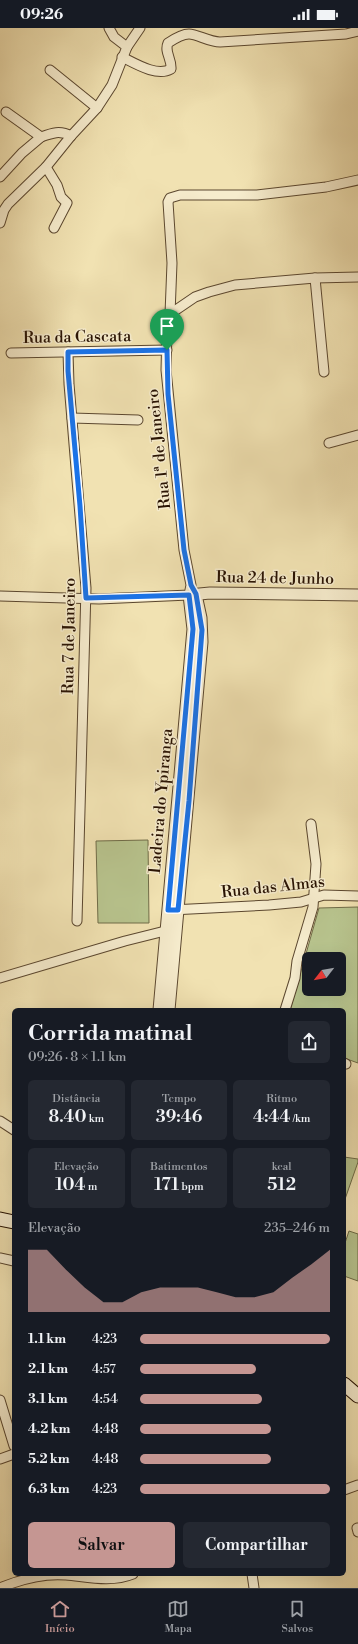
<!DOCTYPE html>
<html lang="pt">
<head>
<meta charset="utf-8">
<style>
  :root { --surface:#171b24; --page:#242831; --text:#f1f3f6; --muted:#9ea1a6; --line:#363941; --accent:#c59692 }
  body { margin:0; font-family:"Libre Bodoni",serif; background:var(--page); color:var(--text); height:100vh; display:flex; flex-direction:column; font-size:15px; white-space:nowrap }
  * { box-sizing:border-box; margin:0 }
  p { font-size:13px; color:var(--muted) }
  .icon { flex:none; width:22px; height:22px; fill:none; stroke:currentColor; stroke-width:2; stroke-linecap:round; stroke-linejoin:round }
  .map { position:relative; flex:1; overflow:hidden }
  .side { position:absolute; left:12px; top:980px; width:334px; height:568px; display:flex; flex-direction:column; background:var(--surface); border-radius:6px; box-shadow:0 4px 16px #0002 }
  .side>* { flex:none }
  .needle { width:26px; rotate:239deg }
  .tools { position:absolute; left:302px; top:924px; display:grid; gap:8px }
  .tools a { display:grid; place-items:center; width:44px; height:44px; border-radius:6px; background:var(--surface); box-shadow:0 4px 16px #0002; font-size:20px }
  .pin { position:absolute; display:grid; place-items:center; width:34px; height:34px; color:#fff; margin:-41px -17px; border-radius:50% 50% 50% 0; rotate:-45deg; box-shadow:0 0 4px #0007 }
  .pin .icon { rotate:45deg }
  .round { display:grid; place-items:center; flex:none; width:42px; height:42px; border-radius:6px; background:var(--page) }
  .overview { display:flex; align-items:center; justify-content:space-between; height:68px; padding:0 16px }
  h1 { font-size:22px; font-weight:600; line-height:30px }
  .metrics { display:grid; grid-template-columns:repeat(3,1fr); gap:6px; height:68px; padding:4px 16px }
  .metrics div { display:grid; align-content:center; border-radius:6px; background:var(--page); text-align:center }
  .metrics b { font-size:17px; font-weight:600 }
  .metrics small { font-size:11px; font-weight:400 }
  .metrics p { font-size:11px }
  .chart { height:112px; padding:8px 16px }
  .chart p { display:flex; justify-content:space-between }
  .chart svg { width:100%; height:72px; margin-top:4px; fill:var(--accent); opacity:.7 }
  .primary-button { display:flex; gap:8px; margin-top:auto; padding:8px 16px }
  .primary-button a { flex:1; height:46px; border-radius:6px; background:var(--accent); color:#111; font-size:16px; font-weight:600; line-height:46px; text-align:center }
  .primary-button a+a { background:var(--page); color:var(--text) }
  ul { padding:0 16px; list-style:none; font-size:13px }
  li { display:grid; grid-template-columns:64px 48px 1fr; align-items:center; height:30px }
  li i { height:10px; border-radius:5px; background:var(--accent) }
  .status { display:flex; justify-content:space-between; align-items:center; height:28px; padding:0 20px; background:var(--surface); direction:ltr }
  .status svg { height:11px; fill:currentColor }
  .menu { display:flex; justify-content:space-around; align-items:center; height:56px; border-top:1px solid var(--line); background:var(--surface); font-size:11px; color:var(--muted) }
  .menu a { display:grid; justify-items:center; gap:2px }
  .menu .selected { color:var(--accent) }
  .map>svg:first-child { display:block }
  .green { fill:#b8c48e; stroke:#706c48; fill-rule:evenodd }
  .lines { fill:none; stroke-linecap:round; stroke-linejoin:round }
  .minor-casing { stroke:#5b472f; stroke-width:11 }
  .tertiary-casing { stroke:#5b472f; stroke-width:13 }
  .secondary-casing { stroke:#291303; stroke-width:15 }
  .minor { stroke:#f6eccd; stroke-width:9 }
  .tertiary { stroke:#f6eccd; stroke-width:11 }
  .secondary { stroke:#f6eccd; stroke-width:13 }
  .route-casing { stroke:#fff; stroke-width:8 }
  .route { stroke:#1a73e8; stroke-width:5 }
  .labels { text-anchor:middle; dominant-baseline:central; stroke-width:3; stroke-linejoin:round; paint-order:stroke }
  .street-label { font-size:16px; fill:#291303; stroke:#f6eccd }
</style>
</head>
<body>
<div class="status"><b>09:26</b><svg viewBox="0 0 49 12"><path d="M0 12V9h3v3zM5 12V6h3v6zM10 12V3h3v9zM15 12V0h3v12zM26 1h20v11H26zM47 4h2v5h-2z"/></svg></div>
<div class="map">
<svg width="358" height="1560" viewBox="0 0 358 1560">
  <rect width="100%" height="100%" fill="#f1e2b2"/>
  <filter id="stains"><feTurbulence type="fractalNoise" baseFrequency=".005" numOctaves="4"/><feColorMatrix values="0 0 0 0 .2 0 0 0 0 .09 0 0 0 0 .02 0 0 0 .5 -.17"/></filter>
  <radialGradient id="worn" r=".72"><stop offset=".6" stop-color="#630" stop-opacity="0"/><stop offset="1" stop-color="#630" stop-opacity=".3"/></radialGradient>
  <g class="green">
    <path d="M148,812l1,83h-51l-2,-82z"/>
    <path d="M358,879v156l-14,-5v-48h-54l29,-102zM309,931h30v30h-30z"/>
    <path d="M344,1129l14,2v3l-14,40z"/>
    <path d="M349,1203l9,3v47l-14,-5v-30z"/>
  </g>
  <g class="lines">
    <defs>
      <g id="minor">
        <path d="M127,19l13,-19"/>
        <path d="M122,29c14,7 35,20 49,12 1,-10 -7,-17 -3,-26 6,-4 14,-9 21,-9 8,0 20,8 31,8l126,-8 12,-3"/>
        <path d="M50,42l47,38"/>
        <path d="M6,84l35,25c11,-4 19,-7 30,-1"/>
        <path d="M46,139l11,18 4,12 6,6 -13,25"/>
        <path d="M0,149l22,-24 19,-16"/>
        <path d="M0,195l4,-13 4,-6 38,-37 25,-31 26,-28 15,-23 15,-38 -13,-10 -5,-9"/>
        <path d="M315,250l9,94"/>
        <path d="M170,286l25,-17 14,-5 26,-7 80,-7 43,-1"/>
        <path d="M68,324l1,32 17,204 -9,333"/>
        <path d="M11,325l156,-3"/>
        <path d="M72,390l66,2"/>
        <path d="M329,415l29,-8"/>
        <path d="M0,568l99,3 90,-4 2,-10 -7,-35 -18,-180 1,-39 3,-17 2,-51 -4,-61 2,-4 10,-3h77l69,-8 32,-7"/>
        <path d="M171,882l98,-5 32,-3 23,-7 34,1"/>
        <path d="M0,950l125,-37 48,-12"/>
        <path d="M285,982l10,-32 2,-17 16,-54 3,-43 -5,-40"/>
        <path d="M344,1035l2,1"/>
        <path d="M0,1093l14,9"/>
        <path d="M0,1230l14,3"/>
        <path d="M0,1372l14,46"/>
        <path d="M0,1431l14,-5"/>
        <path d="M344,1462l14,-5"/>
        <path d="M357,1500l1,4"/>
        <path d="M252,1546l2,14"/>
        <path d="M0,1560c21,-9 42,-15 66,-13 22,2 45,8 67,-1"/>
      </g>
      <g id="tertiary">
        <path d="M159,982l34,-381 -4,-34 21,-2 148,2"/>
        <path d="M169,982l33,-368 -1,-24 -5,-23"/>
      </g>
      <g id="secondary">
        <path d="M0,1191l14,3"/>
        <path d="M344,1356l14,12"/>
      </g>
    </defs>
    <use href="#minor" class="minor-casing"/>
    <use href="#tertiary" class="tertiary-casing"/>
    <use href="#secondary" class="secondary-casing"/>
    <use href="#minor" class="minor"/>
    <use href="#tertiary" class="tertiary"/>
    <use href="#secondary" class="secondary"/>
  </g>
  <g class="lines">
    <defs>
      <path id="route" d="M167,322l1,44 16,156 7,35 5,9 6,36 -13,171 -11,109h-10l25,-281 -4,-34 -103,3 -6,-92 -12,-135v-19z"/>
    </defs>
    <use href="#route" class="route-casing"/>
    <use href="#route" class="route"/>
  </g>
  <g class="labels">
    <g class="street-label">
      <text transform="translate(77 309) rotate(-1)">Rua da Cascata</text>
      <text transform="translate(159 421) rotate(-96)">Rua 1ª de Janeiro</text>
      <text transform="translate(275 550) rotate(1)">Rua 24 de Junho</text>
      <text transform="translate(69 608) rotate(-89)">Rua 7 de Janeiro</text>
      <text transform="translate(161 773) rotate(-85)">Ladeira do Ypiranga</text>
      <text transform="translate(273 859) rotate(-6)">Rua das Almas</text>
    </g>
  </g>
  <rect width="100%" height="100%" filter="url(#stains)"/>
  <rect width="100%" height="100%" fill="url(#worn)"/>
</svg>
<div class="tools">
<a><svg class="needle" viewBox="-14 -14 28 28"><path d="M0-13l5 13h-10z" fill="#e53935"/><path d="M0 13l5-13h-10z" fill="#9ea1a6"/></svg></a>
</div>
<div class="pin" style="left:167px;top:322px;background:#1e9e55"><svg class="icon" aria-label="arrive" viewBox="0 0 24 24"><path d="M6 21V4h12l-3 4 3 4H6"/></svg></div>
<section class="side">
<div class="overview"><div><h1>Corrida matinal</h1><p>09:26 · 8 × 1.1 km</p></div><a class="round"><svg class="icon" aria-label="share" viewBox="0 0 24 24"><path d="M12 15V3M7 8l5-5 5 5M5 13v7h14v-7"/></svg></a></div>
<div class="metrics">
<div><p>Distância</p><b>8.40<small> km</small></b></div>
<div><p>Tempo</p><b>39:46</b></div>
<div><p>Ritmo</p><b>4:44<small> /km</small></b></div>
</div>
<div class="metrics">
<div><p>Elevação</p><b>104<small> m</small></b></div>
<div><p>Batimentos</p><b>171<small> bpm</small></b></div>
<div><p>kcal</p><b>512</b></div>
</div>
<div class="chart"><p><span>Elevação</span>235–246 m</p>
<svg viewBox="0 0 160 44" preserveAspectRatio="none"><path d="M0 44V6L10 6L20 18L30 29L40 38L50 38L60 32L70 29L80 29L90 29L100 32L110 35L120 35L130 32L140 23L150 15L160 6V44z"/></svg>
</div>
<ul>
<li><b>1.1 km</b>4:23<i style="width:100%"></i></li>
<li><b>2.1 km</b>4:57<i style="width:61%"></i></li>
<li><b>3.1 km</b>4:54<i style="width:64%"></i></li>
<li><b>4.2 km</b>4:48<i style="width:69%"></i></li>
<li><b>5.2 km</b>4:48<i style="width:69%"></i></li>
<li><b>6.3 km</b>4:23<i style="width:100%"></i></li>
</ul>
<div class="primary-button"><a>Salvar</a><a>Compartilhar</a></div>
</section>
</div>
<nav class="menu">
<a class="selected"><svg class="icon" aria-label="home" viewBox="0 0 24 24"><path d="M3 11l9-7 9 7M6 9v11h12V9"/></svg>Início</a>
<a><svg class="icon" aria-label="map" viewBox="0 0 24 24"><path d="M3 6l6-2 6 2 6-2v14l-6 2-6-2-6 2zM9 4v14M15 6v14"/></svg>Mapa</a>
<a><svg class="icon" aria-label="saved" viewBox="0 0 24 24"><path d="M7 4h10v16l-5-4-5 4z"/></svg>Salvos</a>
</nav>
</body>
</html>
